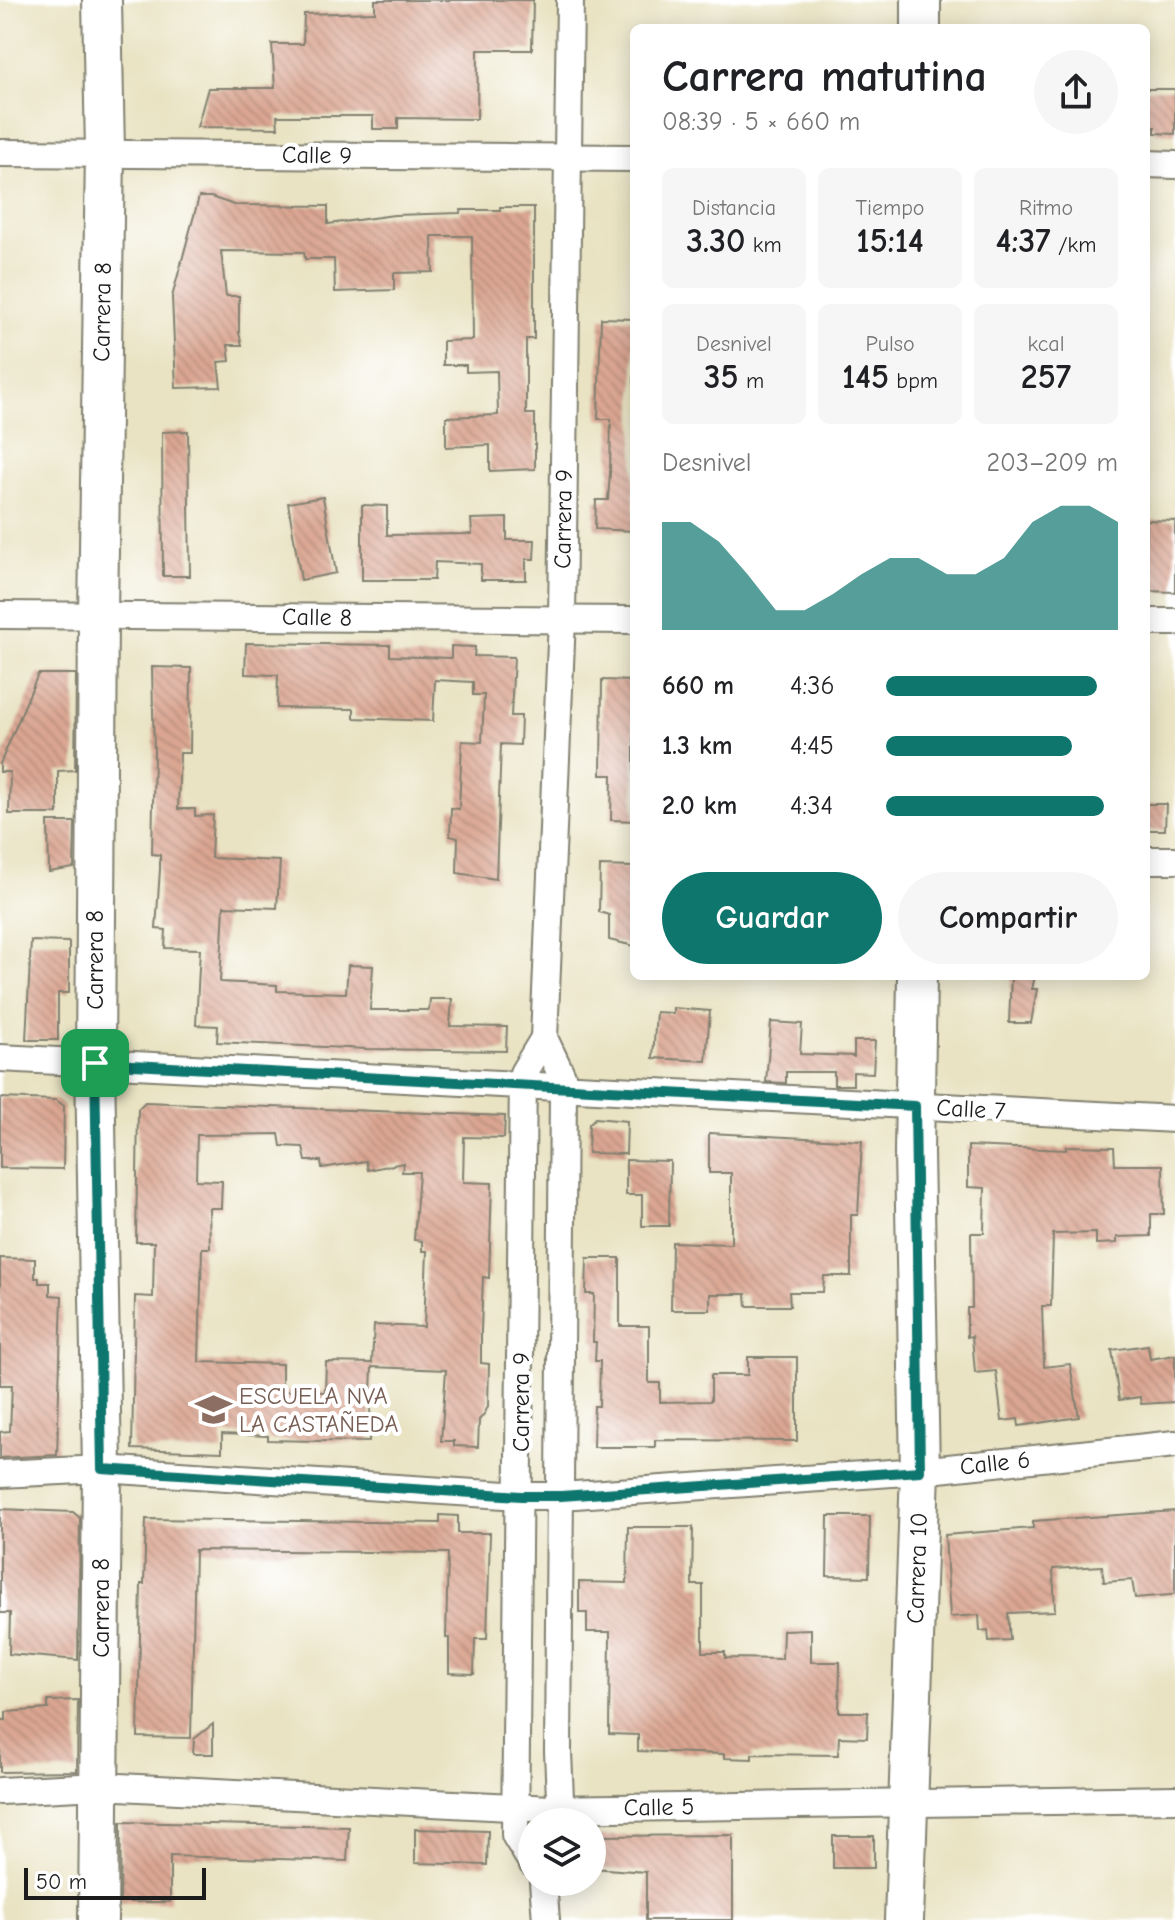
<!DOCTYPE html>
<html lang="es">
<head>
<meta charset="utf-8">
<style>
  :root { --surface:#fff; --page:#f6f6f6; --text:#202124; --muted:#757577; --accent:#0f766e }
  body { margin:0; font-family:"Comic Neue",sans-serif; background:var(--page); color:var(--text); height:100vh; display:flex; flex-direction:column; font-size:30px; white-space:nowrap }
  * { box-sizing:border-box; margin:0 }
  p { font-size:26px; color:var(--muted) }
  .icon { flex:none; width:44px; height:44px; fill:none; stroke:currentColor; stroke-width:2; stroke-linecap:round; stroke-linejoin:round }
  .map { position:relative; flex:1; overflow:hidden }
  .drawer { position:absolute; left:630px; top:24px; width:520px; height:956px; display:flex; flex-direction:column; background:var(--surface); border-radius:12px; box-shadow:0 4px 20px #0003 }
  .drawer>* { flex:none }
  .controls { position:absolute; left:518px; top:1808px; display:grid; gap:16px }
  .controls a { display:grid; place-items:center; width:88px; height:88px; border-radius:50%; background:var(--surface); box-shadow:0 4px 20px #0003; font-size:40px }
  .scale { position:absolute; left:24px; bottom:20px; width:182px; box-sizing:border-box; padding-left:8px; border:4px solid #1c1c1c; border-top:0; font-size:22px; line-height:28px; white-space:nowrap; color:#1c1c1c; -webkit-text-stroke:6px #fff; paint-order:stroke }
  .pin { position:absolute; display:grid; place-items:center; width:68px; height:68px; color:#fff; margin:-34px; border-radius:16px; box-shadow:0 4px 12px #0006 }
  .round { display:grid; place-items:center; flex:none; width:84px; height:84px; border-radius:42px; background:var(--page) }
  .headline { display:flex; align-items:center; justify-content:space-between; height:136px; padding:0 32px }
  h1 { font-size:44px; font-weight:800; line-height:60px }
  .figures { display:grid; grid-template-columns:repeat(3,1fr); gap:12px; height:136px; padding:8px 32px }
  .figures div { display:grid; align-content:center; border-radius:12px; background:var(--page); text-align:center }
  .figures b { font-size:34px; font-weight:800 }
  .figures small { font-size:22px; font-weight:400 }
  .figures p { font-size:22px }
  .chart { height:224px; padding:16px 32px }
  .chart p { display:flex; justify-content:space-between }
  .chart svg { width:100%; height:144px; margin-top:8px; fill:var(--accent); opacity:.7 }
  .button { display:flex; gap:16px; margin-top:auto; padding:16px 32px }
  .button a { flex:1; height:92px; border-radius:48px; background:var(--accent); color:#fff; font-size:32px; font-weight:800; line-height:92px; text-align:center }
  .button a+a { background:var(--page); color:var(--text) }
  ul { padding:0 32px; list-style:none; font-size:26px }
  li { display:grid; grid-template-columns:128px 96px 1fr; align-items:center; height:60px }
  li i { height:20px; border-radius:10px; background:var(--accent) }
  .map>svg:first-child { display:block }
  .building { fill:url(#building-back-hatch); fill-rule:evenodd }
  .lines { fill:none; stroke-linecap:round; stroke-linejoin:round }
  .street-casing { stroke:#828070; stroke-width:30 }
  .secondary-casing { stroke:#828070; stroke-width:42 }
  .street { stroke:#fff; stroke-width:26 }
  .secondary { stroke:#fff; stroke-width:38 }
  .route-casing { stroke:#fff; stroke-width:16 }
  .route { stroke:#0f766e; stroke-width:10 }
  .labels { text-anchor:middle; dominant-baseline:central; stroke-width:8; stroke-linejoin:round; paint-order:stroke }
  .street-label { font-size:24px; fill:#1c1c1c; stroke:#fff }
  .education-label { font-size:24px; fill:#785e54; stroke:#fff; text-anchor:start }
</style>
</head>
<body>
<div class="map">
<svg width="1175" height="1920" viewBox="0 0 1175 1920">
  <defs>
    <pattern id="building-back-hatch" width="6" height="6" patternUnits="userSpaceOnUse" patternTransform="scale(2)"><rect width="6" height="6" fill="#daa692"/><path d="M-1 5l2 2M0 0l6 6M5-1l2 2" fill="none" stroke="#ba8e7d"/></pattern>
  </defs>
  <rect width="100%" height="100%" fill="#fff"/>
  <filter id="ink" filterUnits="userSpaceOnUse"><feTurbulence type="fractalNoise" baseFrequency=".0125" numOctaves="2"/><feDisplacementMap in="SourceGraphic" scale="16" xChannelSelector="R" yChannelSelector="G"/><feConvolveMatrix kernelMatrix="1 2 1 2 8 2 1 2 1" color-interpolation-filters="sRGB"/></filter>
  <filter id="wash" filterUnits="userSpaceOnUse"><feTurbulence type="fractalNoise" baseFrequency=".006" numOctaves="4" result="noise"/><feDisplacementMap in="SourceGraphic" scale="32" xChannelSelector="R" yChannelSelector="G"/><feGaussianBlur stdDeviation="1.8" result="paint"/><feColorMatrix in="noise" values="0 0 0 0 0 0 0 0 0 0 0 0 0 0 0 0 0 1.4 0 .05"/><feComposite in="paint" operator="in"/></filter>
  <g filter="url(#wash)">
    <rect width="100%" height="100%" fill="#e9e3c3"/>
    <g id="blocks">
      <g class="building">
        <path d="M375,0h158l-1,50h-54l-1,69 -79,-1v11h-25v-13h-96l1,12 -81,-1 11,-39h67l-3,-44h31l1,-30 71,-2z"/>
        <path d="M1146,89h29v45l-20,-1v-6h-9z"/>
        <path d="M199,197h12l23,8 94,1v18l66,-9 66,-2v-3h40v-3h34v132h-8v75h9v55l-45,2v-26l-44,2v-30l52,-2 -1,-44 -31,1v-7h-23v-24l30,-1 -1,-104h-40l1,36 -39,1v17l-59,2 -1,-33h-29l-1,-7 -83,-1 5,45h13v37l3,12h-14l2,16 -12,1 3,25 -45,1 -4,-91z"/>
        <path d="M601,318l33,1v212l-39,-2 1,-29h12l2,-27 1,-54h-13z"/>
        <path d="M188,431l2,145h-27l-1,-144z"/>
        <path d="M323,497l13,76 -35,7 -13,-77z"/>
        <path d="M362,505l25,1v29l85,-1 -1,-15 36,-1v22h28l-1,19h-8v21h-45v-16l-46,-2 -1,18h-72z"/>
        <path d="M1146,520l29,1v71l-29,-1z"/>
        <path d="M246,643l144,2v11l61,2v-12l24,1 -1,9 40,1 -3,59h10l-1,29 -19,-1 -5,135 -39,-6 1,-35 -8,-2 1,-28 8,1 3,-68 20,1 2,-47h-11v-13l-38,-2 -2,41 -79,-3v-9l-77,-1 1,-33 -33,-1z"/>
        <path d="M152,667l39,1 -1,85h-10l-2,56h17v7l18,-1 -2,43 69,3 -3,47 -53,-2 -4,76 57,3v6l69,2 2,-28 25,1 -3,44h59l1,-11h22l-2,27 57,1 -1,24 -139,-2 -150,-7 1,-16 -22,-1 4,-76 -35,-1 1,-18 -10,-1 4,-60v-14l-8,-1 2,-101z"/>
        <path d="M38,674h38l-1,96 -17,1v43h-49l1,-42h-10v-8z"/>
        <path d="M602,680l32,1v140l-23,-1 1,-45h-11z"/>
        <path d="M1146,804h20l-1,26h-19z"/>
        <path d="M48,822h27l-1,46 -25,4z"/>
        <path d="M600,866l34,1v79l-25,-6v-25l-10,-3z"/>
        <path d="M31,941l38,1v51h-11v47h-32z"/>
        <path d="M1011,976h24l-3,13h5l-6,34h-22z"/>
        <path d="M673,1008l37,3 -4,50 -53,-3 3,-46 17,1z"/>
        <path d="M771,1022l31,2 -2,30 54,2v2v-17h21l-2,32 -20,-1v13h-19v-13h-48v11l-20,-1z"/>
        <path d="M0,1098l56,2 8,6 -1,63 -63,-1z"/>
        <path d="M145,1102l360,14 -1,22 -40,-1 -1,45 29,1 -3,95 -6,-1 -2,53v33l8,1 -1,42 -3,7 -6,7 -1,27 -24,-1v-5h-13l5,-71 -74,-3 -3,75 -101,-2v-4l-46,-2v18l-90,-3 3,-153 18,1 1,-55h-18l2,-133zM279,1134l2,12 22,1 3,14h15l1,7 44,-7 2,9 35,-7 -1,9h17l-5,68 8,1v10h5l-3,76 -50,-2 -2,38 -46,-1 -1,30 -43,-1v-27l-83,-2 3,-114h8l-1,-40h12l1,-27 -26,-1 1,-45z"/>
        <path d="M595,1118l32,3 -1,33 -38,-1 1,-29z"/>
        <path d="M709,1133l153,8 -4,74h-7v61h-27l-1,16h-34l1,14h-43l-1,-12h-36v16h-39l1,-68 59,2v-71h-22z"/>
        <path d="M968,1146l98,4v-4l48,1 1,18h48l1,49h-13v22l-34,1v6l-21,1v-11l-43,1 -2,72h-9l2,61 26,-3 9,53 -60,9 -1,-7 -16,2 -6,-50 -21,2 -3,-37 -5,1v-29h5l-1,-75h13l1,-45 -17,-1z"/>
        <path d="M626,1160l44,1 -1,65h-27v-31h-16z"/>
        <path d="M0,1258l35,1v19h4v5h11v12l12,1 -5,159 -57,3v-26l10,-1 2,-46h-12z"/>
        <path d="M587,1258h33v68h29v57h11v19l51,-1v-26h37v-18h49v84l-142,-1v7h-62l1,-41h5l1,-45h-5l1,-19h-3l1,-48h-8z"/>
        <path d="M1148,1345l2,14 25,-4v47l-34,2 -1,-7 -21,3 -7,-50z"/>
        <path d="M0,1509l73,3 7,6 -2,142 -69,-6 1,-41h-10z"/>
        <path d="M1175,1511v82l-5,2 -35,3 -3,-18 -28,2 -2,-16 -49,3 2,42 -47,2 2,27 -21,1 -1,-11 -8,1 -1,-16 -29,2 -5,-82 88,-7v-7z"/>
        <path d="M440,1515l18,1v17h32l-3,106h-12l-1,35 -25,-1v-35h-3l2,-85 -253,-3 -4,188 -53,-1 3,-153h3l2,-65 294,4z"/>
        <path d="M828,1516h42l-1,61 -42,-1z"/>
        <path d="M628,1527h65l-1,58h11v67h22v6l57,1 1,-29 28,-1v33h29l-1,50h29l-1,26 -28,-1 -1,18 -86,-1v5l-28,-1v-4l-86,-3v-16l-29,-1 1,-102h-23v-19h-8v-31l48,1z"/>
        <path d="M78,1700l-1,71 -77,1v-52h6v-8l42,-3v-8z"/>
        <path d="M213,1724v30h-20l1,-15z"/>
        <path d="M121,1822l228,5 -2,34 -177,-5v46h-50z"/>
        <path d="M415,1829l73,2 -1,34 -72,-2z"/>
        <path d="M733,1835v85h-87v-48l-54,-4v-32z"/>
        <rect x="833" y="1836" width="41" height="32"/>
      </g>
    </g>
  </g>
  <g filter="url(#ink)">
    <use href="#blocks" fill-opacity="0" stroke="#828070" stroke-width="2"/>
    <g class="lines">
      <defs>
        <g id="street">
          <path d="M0,153l634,5"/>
          <path d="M1146,164l29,1"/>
          <path d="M0,615l634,5"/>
          <path d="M1146,622h29"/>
          <path d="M1146,860h29"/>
          <path d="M0,1058l1175,61"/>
          <path d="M0,1474l102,-5 419,27h40l359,-25 255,-27"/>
          <path d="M0,1791l100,-5 451,23 624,-10"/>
          <path d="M561,1822l-3,-70 5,-664 -1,-12 -18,-38 18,-419 8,-619"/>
          <path d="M532,1863l-17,-28 8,-762 21,-35"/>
          <path d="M543,1882l3,38"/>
        </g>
        <g id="secondary">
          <path d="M921,28v-28"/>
          <path d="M98,1920l4,-451 -7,-406 3,-448 7,-463 -3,-152"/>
          <path d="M904,1920l16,-449 -6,-318 3,-177"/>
        </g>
      </defs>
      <use href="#street" class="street-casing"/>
      <use href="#secondary" class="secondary-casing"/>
      <use href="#street" class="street"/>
      <use href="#secondary" class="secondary"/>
    </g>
  </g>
  <g class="lines" filter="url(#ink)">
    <defs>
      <path id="route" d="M95,1063l820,43 5,365 -359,25h-40l-419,-27z"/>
    </defs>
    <use href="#route" class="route-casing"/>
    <use href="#route" class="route"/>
  </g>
  <defs>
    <symbol id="school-bare" viewBox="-9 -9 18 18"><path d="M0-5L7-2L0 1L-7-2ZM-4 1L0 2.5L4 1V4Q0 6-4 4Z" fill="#8d6e63" stroke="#fff" stroke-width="2.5" paint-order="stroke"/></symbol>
  </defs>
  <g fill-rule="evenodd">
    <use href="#school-bare" x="188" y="1384" width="51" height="51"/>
  </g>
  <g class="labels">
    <g class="street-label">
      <text transform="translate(317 155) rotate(1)">Calle 9</text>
      <text transform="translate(102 312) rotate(-89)">Carrera 8</text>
      <text transform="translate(563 519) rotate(-89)">Carrera 9</text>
      <text transform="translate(317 617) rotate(1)">Calle 8</text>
      <text transform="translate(95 960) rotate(-90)">Carrera 8</text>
      <text transform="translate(971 1109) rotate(3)">Calle 7</text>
      <text transform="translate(521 1402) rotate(-90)">Carrera 9</text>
      <text transform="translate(995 1463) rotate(-6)">Calle 6</text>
      <text transform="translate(917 1568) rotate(-88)">Carrera 10</text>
      <text transform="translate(101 1608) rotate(-90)">Carrera 8</text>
      <text transform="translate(659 1807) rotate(-1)">Calle 5</text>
    </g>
    <g class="education-label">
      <text x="239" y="1396">ESCUELA NVA<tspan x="239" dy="28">LA CASTAÑEDA</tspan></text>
    </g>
  </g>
</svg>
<div class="controls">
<a><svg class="icon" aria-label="layers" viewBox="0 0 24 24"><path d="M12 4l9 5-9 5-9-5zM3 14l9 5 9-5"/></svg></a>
</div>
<div class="scale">50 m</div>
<div class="pin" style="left:95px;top:1063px;background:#1e9e55"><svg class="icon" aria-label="arrive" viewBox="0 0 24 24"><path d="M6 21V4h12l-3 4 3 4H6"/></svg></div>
<section class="drawer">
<div class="headline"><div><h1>Carrera matutina</h1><p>08:39 · 5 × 660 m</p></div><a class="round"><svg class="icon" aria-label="share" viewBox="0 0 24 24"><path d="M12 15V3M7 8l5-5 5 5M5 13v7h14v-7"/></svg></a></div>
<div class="figures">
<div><p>Distancia</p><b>3.30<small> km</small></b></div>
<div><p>Tiempo</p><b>15:14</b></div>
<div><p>Ritmo</p><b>4:37<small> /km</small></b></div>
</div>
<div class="figures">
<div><p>Desnivel</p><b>35<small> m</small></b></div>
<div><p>Pulso</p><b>145<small> bpm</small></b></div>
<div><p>kcal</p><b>257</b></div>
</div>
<div class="chart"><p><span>Desnivel</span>203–209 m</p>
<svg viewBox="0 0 160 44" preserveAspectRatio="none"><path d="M0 44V11L10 11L20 17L30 27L40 38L50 38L60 33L70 27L80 22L90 22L100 27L110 27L120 22L130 11L140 6L150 6L160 11V44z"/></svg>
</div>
<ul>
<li><b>660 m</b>4:36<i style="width:91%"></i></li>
<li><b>1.3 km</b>4:45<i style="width:80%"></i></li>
<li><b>2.0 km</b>4:34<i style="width:94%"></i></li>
</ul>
<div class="button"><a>Guardar</a><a>Compartir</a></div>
</section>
</div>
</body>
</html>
